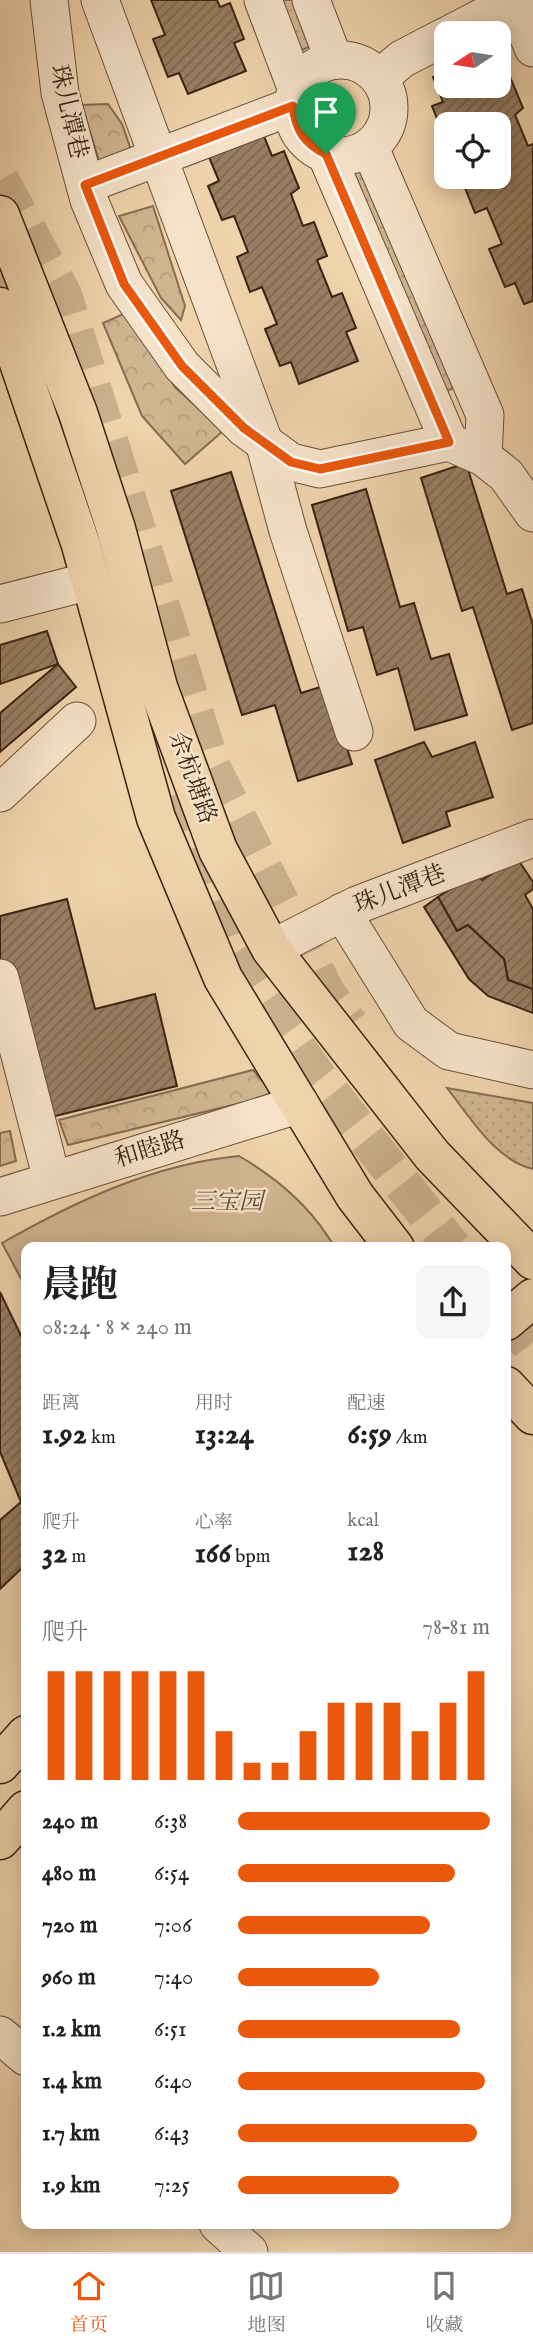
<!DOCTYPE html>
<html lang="zh">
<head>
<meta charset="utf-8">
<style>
  :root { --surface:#fff; --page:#f6f6f6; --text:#222; --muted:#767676; --line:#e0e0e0; --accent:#ea580c }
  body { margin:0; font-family:"IM FELL English","Noto Serif SC",serif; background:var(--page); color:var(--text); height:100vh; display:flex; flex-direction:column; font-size:26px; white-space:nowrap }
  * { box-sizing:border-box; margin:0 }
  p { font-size:23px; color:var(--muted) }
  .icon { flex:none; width:38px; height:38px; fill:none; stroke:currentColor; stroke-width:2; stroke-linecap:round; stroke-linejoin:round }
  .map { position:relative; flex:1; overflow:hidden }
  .drawer { position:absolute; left:21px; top:1242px; width:490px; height:987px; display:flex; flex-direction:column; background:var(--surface); border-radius:14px; box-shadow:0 4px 18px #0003 }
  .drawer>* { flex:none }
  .needle { width:46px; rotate:258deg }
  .fabs { position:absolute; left:434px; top:21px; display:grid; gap:14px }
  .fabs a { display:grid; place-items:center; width:77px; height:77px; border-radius:14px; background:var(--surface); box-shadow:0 4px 18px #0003; font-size:35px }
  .pin { position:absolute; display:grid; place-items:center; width:60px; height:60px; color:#fff; margin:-72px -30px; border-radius:50% 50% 50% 0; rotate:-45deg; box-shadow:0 0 7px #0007 }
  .pin .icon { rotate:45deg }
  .round { display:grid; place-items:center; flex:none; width:74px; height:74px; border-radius:14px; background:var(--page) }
  .head { display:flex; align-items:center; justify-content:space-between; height:119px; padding:0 21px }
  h1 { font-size:38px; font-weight:700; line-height:52px }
  .figures { display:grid; grid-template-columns:repeat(3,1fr); gap:10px; height:119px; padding:7px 21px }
  .figures div { display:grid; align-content:center }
  .figures b { font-size:30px; font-weight:700 }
  .figures small { font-size:19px; font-weight:400 }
  .figures p { font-size:19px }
  .chart { height:196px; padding:14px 21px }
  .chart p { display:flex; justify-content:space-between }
  .chart svg { width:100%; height:126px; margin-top:7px; stroke:var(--accent); stroke-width:6 }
  ul { padding:0 21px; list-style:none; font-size:23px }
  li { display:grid; grid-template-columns:112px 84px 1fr; align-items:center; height:52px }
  li i { height:18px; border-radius:9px; background:var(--accent) }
  .tab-bar { display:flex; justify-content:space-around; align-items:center; height:98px; border-top:2px solid var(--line); background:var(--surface); font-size:19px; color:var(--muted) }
  .tab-bar a { display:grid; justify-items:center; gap:4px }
  .tab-bar .on { color:var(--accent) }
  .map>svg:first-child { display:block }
  .grass { fill:url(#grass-dots); stroke:#866c52; stroke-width:2 }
  .forest { fill:url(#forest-crowns); stroke:#866c52; stroke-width:2 }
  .park { fill:#d0b591; stroke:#866c52; stroke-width:2 }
  .building { fill:url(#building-hatch); stroke:#3b2313; stroke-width:2 }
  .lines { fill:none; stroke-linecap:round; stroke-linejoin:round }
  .major-tunnel { stroke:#cbb08d; stroke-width:38; stroke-dasharray:38 19; stroke-linecap:butt }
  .minor-casing { stroke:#684f39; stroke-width:39 }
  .major-casing { stroke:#3b2313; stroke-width:41 }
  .minor { stroke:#f5e2c8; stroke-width:37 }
  .major { stroke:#efd3ab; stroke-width:38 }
  .route-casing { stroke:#fff; stroke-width:14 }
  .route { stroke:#ea580c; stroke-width:9 }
  .labels { text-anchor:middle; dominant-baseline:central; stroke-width:5; stroke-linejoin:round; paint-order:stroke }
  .street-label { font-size:24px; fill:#3b2313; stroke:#f5e2c8 }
  .park-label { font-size:24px; font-style:italic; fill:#604832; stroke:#f5e2c8 }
</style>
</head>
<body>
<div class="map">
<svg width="533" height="2252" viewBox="0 0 533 2252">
  <defs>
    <pattern id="grass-dots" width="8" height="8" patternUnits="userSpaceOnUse" patternTransform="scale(1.75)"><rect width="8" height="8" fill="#d0b591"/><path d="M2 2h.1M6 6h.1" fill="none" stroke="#b49b7c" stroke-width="1.8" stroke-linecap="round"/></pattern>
    <pattern id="forest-crowns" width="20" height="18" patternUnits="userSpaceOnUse" patternTransform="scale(1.75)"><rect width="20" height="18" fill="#d0b591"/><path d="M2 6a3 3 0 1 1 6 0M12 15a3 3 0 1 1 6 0" fill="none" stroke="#b49b7c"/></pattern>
    <pattern id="building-hatch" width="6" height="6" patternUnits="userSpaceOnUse" patternTransform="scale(1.75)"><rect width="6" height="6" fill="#997f62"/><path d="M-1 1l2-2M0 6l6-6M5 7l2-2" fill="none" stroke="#7e6850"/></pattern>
  </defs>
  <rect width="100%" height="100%" fill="#efd3ab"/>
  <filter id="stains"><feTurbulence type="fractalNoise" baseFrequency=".00286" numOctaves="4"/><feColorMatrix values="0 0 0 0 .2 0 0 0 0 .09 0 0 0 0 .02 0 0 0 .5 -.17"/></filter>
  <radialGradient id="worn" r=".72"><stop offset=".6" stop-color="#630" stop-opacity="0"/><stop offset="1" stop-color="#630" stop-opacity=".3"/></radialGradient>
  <g class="grass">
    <path d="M279,0h21l17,43 -19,9z"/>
    <path d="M364,168l95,217 -14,7 -95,-219z"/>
    <path d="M447,1088l86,15v66c-38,-9 -63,-52 -86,-81z"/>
  </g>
  <g class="forest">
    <path d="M108,104l14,20 9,26 -32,11 -17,-56z"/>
    <path d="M153,206l32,100 -4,14 -20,-22 -42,-82z"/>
    <path d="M128,312l47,75 48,44 -38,33 -43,-48 -39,-93z"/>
    <path d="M253,1070l21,25 -206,50 -9,-25z"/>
    <path d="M10,1131l6,30 -16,5v-33z"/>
  </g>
  <path class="park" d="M239,1156c38,22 74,53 96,92h-309v40l-24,-45c74,-42 152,-79 237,-87z"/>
  <g class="building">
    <path d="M151,0h66l3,7 10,-4 14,36 -10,4 12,28 -58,23 -9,-21 -11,4 -15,-38 12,-4z"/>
    <path d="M446,72v14h53v-10l9,-4 15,36 -8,7 13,31 5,-2v157l-9,3 -9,-21 -10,4 -16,-38 13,-5 -15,-36 -12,5 -14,-35 38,-1v-53h-53v17l-14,-35 11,-4 -10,-25z"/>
    <path d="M263,134l9,22 12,-5 15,37 -8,6 12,32 11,-4 13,34 -10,4 15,37 10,-4 14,35 -10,4 12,29 -59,23 -8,-22 -11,4 -15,-37 12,-5 -15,-37 -12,5 -13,-35 11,-5 -14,-36 -12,4 -14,-34 11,-5 -10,-24z"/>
    <path d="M466,463l41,131 15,-5 11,36v98l-21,7 -39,-123 -11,4 -41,-133z"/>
    <path d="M231,472l70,221 26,-8 25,79 -54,17 -23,-76 -33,10 -71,-224z"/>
    <path d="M366,489l34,118 14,-4 17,56 18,-5 18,61 -52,15 -17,-62 -21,7 -14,-48 -15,4 -36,-126z"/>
    <path d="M47,631l11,33 -58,20v-39z"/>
    <path d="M58,664l18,23 -76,65v-39z"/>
    <path d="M424,742l8,15 43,-15 18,55 -47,15 4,14 -47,17 -28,-83z"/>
    <path d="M517,858l16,24v7l-8,6 8,14v80l-25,-9 -4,-21 -36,-34 -11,6 -19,-34 38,-24 6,7z"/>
    <path d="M438,897l19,34 11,-6 36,34 4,21 25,9v24l-45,-17 -19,-17 -45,-72z"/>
    <path d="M67,899l28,110 60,-15 22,92 -138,34 -39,-160v-44z"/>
    <path d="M0,1292l26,54v218l-26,25v-69l21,-18 -21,-50z"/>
  </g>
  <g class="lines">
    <g class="major-tunnel">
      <path d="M0,180l63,115 149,473 115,226 23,31"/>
      <path d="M0,275l26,63"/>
      <path d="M179,793l51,159 84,120 139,176"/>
      <path d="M506,1315l27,34"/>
    </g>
    <defs>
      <g id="minor">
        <path d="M49,0l11,93 29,107 35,84 58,82 62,62 47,34 29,7 129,-27 34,15 23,18 27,38"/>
        <path d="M100,0l164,442 24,89 66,201"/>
        <path d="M263,0l34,90"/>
        <path d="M311,0l23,60"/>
        <path d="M514,0l19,48"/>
        <path d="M452,33l62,-32"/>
        <circle cx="341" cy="108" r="48"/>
        <path d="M379,78l23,-19 44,-23"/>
        <path d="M370,148l115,267 -2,42"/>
        <path d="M326,154l123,288"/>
        <path d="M85,185l208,-79"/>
        <path d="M0,604l90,-23"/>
        <path d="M0,793l77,-72"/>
        <path d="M342,912l69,111 38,28 84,19"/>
        <path d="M271,949l86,-44 176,-67"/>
        <path d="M0,978l52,202"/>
        <path d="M0,1197l300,-93"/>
        <path d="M0,2035l26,22"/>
        <path d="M218,2224l31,28"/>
      </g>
      <g id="major">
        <path d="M0,215l78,198 38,116 42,158 60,163 53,99 161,206 101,105"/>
        <path d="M0,307l81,238 75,273 67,160 132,218 40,52"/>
        <path d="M506,1321l27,-23"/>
        <path d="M506,1386l27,29"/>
        <path d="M0,1764l26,-29"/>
        <path d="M0,1840l26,-30"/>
      </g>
    </defs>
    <use href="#minor" class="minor-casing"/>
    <use href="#major" class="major-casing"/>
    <use href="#minor" class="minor"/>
    <use href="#major" class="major"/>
  </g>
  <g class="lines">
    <defs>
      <path id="route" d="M293,106c3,24 11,37 33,48l123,288 -129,27 -29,-7 -47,-34 -62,-62 -58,-82 -39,-99z"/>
    </defs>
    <use href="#route" class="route-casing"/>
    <use href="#route" class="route"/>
  </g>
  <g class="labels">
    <g class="street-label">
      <text transform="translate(68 112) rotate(77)">珠儿潭巷</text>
      <text transform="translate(192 778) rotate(70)">余杭塘路</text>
      <text transform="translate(400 890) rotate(-21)">珠儿潭巷</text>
      <text transform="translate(150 1150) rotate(-17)">和睦路</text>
    </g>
    <g class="park-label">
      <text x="227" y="1202">三宝园</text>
    </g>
  </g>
  <rect width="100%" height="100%" filter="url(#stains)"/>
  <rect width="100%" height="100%" fill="url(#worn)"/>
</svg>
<div class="fabs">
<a><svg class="needle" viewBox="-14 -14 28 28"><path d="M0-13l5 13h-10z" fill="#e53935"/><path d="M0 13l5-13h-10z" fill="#767676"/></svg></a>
<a><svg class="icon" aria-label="locate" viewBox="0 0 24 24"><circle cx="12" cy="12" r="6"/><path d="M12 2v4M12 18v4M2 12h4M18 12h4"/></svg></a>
</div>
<div class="pin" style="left:326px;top:154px;background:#1e9e55"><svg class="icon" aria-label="arrive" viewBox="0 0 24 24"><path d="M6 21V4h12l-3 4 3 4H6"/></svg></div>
<section class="drawer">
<div class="head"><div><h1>晨跑</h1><p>08:24 · 8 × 240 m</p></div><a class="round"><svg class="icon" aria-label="share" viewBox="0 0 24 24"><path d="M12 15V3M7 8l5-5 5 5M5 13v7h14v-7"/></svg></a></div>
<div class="figures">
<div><p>距离</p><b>1.92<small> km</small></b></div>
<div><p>用时</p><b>13:24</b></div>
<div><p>配速</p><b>6:59<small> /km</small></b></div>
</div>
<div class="figures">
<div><p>爬升</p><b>32<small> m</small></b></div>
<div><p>心率</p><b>166<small> bpm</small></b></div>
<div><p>kcal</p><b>128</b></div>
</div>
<div class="chart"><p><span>爬升</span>78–81 m</p>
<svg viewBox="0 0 160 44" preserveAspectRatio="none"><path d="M5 44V6M15 44V6M25 44V6M35 44V6M45 44V6M55 44V6M65 44V27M75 44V38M85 44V38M95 44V27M105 44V17M115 44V17M125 44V17M135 44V27M145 44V17M155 44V6"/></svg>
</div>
<ul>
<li><b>240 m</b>6:38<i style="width:100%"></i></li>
<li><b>480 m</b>6:54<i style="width:86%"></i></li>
<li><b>720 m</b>7:06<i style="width:76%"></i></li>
<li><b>960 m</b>7:40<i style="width:56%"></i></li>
<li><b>1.2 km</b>6:51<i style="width:88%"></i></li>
<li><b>1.4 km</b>6:40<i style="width:98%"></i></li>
<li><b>1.7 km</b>6:43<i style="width:95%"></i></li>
<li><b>1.9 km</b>7:25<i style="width:64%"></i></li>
</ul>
</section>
</div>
<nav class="tab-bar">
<a class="on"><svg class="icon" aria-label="home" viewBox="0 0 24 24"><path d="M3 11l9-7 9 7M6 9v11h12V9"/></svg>首页</a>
<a><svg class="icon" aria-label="map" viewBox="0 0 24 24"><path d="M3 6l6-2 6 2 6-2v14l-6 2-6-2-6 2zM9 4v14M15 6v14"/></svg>地图</a>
<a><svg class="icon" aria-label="saved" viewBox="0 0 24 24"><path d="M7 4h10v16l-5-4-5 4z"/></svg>收藏</a>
</nav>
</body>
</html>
